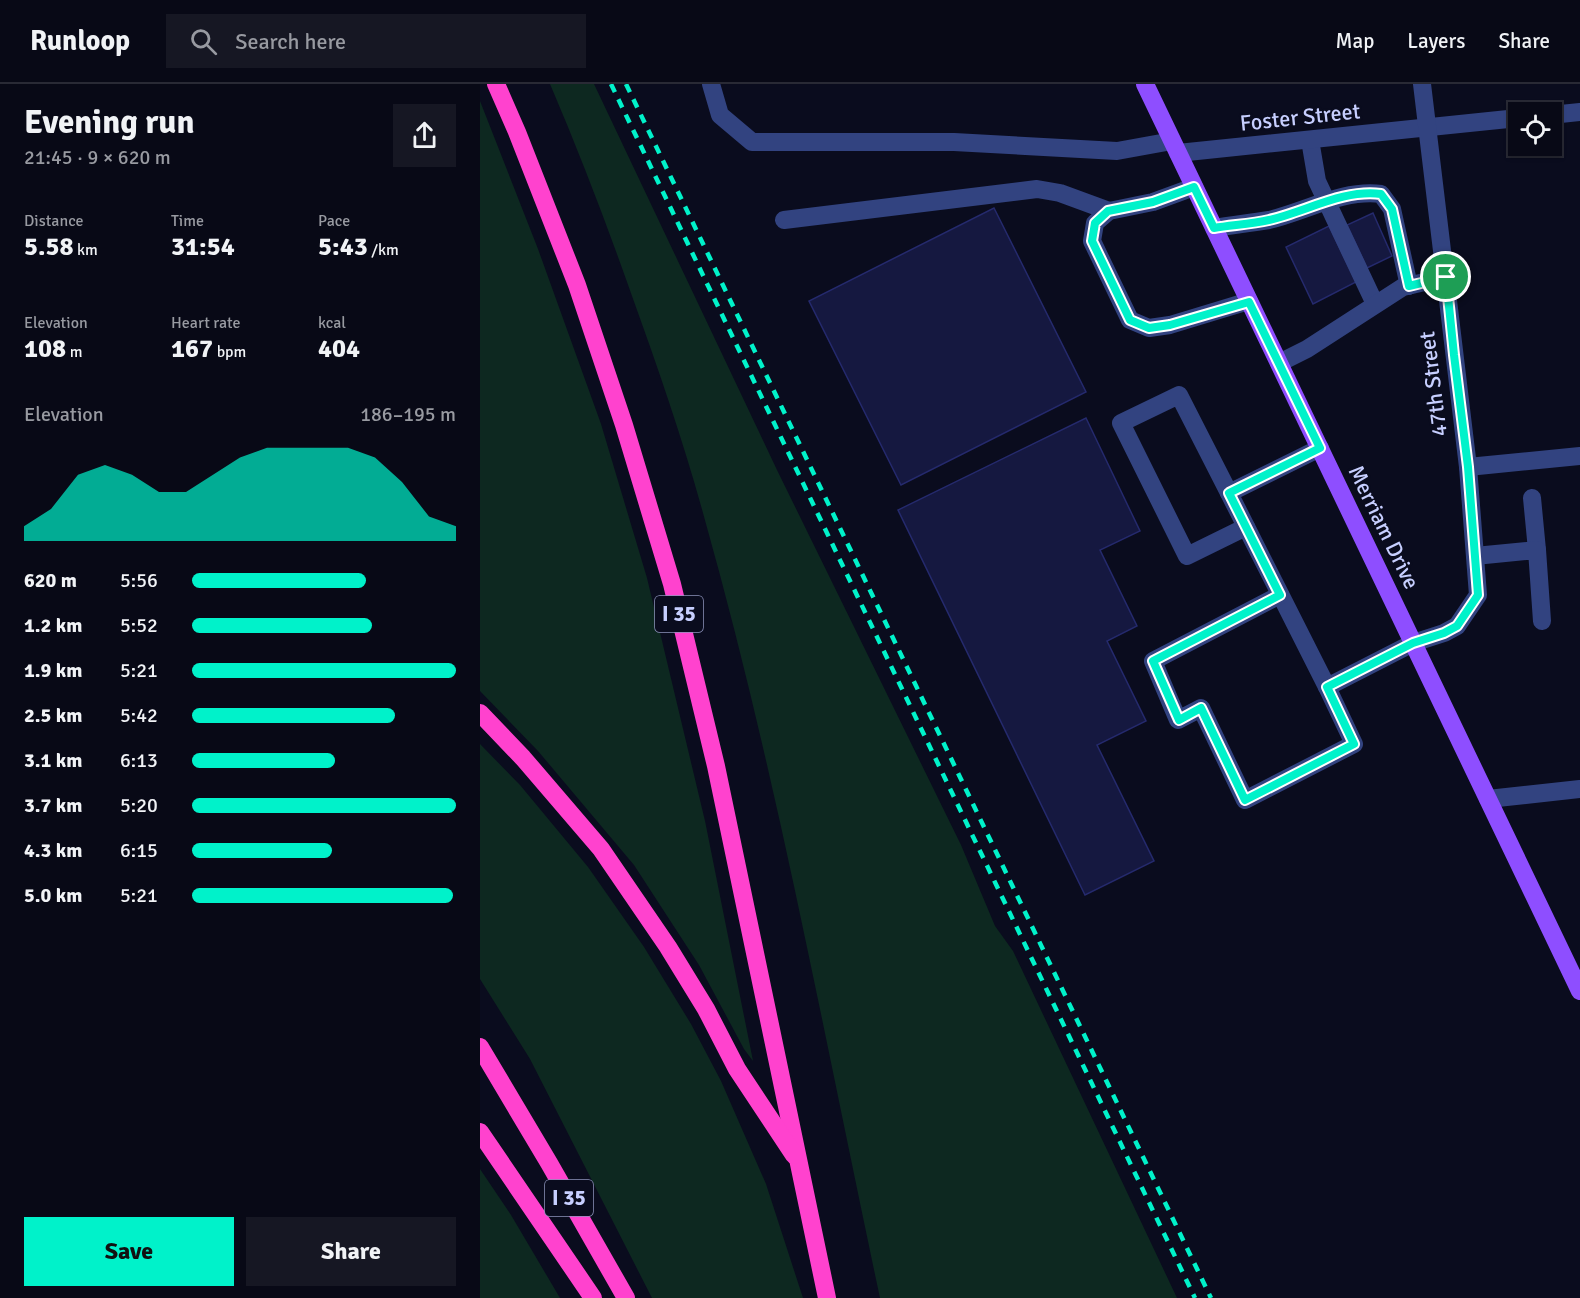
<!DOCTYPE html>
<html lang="en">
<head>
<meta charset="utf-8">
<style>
  :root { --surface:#080916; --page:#161723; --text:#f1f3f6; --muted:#989aa1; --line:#292a35; --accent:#00f2ca }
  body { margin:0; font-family:Signika,sans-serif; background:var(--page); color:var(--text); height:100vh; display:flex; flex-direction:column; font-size:22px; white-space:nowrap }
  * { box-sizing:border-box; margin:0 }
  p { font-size:20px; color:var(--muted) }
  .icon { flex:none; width:33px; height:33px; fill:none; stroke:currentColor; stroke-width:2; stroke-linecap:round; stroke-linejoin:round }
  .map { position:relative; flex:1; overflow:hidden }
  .side { display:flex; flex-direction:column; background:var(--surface); width:480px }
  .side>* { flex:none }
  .controls { position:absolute; left:1028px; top:18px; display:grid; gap:12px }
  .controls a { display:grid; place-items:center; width:54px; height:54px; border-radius:0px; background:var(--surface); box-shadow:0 2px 4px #0004,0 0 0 2px var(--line); font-size:30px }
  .pin { position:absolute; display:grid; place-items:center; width:51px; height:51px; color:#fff; margin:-26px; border:3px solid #fff; border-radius:50%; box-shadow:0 2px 6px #0007 }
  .round { display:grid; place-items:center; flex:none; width:63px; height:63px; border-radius:0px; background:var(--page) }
  .overview { display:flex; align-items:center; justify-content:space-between; height:102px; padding:0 24px }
  h1 { font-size:33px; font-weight:700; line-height:45px }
  .metrics { display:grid; grid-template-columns:repeat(3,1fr); gap:9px; height:102px; padding:6px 24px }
  .metrics div { display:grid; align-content:center }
  .metrics b { font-size:26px; font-weight:700 }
  .metrics small { font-size:16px; font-weight:400 }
  .metrics p { font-size:16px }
  .chart { height:168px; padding:12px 24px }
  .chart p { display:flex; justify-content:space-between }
  .chart svg { width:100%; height:108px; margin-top:6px; fill:var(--accent); opacity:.7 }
  .cta { display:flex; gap:12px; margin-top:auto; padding:12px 24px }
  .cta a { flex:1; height:69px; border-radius:0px; background:var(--accent); color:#111; font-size:24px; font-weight:700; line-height:69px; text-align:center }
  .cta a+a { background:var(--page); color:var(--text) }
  ul { padding:0 24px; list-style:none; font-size:20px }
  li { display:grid; grid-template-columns:96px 72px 1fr; align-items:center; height:45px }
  li i { height:15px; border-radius:8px; background:var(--accent) }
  header { display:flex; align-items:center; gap:36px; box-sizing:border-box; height:84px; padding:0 30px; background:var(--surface); border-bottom:2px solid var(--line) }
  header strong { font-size:28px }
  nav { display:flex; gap:33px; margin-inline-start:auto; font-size:21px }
  .search { width:420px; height:54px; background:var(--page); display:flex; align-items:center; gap:15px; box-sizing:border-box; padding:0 21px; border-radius:0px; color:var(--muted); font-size:22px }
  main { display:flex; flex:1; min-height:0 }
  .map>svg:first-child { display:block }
  .green { fill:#0d2820 }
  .building { fill:#151840; stroke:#252a6d; stroke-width:1.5 }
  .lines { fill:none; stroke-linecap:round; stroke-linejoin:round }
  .minor { stroke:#324380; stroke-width:18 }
  .major { stroke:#8e4eff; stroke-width:18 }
  .highway { stroke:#ff42ce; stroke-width:18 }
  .rail { stroke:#00f2ca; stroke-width:4.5; stroke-dasharray:9 8; stroke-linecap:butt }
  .route-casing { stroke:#fff; stroke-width:12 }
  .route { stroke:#00f2ca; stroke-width:8 }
  .labels { text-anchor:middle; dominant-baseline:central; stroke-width:4.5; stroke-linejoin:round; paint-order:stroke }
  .shield { fill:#0a0c1e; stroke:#8e94bc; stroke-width:1.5 }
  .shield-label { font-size:21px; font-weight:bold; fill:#c7cfff }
  .street-label { font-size:22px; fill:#c7cfff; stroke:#0a0c1e }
</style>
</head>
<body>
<header>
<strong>Runloop</strong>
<div class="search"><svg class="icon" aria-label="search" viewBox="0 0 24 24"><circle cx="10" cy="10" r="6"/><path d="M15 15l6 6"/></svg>Search here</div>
<nav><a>Map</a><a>Layers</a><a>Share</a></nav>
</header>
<main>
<section class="side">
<div class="overview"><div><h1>Evening run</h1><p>21:45 · 9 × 620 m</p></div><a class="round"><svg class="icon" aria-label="share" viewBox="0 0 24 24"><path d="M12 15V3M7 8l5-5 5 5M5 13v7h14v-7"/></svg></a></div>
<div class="metrics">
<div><p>Distance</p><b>5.58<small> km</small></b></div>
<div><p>Time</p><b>31:54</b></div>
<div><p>Pace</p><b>5:43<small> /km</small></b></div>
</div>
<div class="metrics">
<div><p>Elevation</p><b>108<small> m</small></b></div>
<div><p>Heart rate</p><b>167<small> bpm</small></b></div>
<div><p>kcal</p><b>404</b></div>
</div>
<div class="chart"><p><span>Elevation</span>186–195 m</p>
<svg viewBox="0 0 160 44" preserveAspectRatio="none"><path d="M0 44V38L10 31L20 17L30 13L40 17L50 24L60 24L70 17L80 10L90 6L100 6L110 6L120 6L130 10L140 20L150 34L160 38V44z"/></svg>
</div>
<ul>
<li><b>620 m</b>5:56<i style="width:66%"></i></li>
<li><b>1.2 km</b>5:52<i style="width:68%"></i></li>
<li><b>1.9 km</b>5:21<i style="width:100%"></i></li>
<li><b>2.5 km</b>5:42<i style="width:77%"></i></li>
<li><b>3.1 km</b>6:13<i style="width:54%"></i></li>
<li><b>3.7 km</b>5:20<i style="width:100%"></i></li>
<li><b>4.3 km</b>6:15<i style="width:53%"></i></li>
<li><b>5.0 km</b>5:21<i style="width:99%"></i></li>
</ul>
<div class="cta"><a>Save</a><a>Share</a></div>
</section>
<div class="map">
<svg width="1100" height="1214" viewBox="0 0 1100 1214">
  <rect width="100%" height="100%" fill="#0a0c1e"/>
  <g class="green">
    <path d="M70,0h44l183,386 184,375 34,81 18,25 164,347h-297c-56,-262 -104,-527 -177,-785 -20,-73 -45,-145 -71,-217 -25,-71 -52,-142 -82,-212z"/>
    <path d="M0,17l58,148 63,175 46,154 58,243 48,240 -9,-12 -45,-84 -65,-100 -96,-114 -58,-60z"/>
    <path d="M0,660l40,41 68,82 56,80 47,77 30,57 45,103 37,114h-151l-122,-239 -50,-80z"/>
    <path d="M0,1085l31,46 49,83h-80z"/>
  </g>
  <g class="building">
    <path d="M514,124l92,184 -185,93 -92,-184z"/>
    <path d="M893,129l19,43 -25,12 -20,-43z"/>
    <path d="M849,142l27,56 -43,22 -27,-57z"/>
    <path d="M606,334l54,113 -40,19 37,76 -30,15 39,80 -49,24 57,116 -69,34 -187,-385z"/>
  </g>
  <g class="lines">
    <g class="minor">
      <path d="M231,0l9,31 32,27h202l163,9 55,-10"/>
      <path d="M1071,31l29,-3"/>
      <path d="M830,56l7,41 58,123"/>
      <path d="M698,69l340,-35"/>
      <path d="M714,103l-41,15 -44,9 -14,12 -3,18 38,79 19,8 21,-3 79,-24"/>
      <path d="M304,136l253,-31 23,4 49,18"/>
      <path d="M734,144c18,-3 37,-5 55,-8 35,-8 74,-31 112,-26l11,15 17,77"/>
      <path d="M799,279l28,-14 96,-62 43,-10"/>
      <path d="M840,364l-91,45 98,194 86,-44 31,-10 13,-7 21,-31 -10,-128 -46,-383"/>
      <path d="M988,383l112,-11"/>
      <path d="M749,409l-50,-98 -58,28 66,133 59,-29"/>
      <path d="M1052,414l5,52"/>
      <path d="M995,472l62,-6 5,71"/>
      <path d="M800,511l-127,66 25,59 23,-12 44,92 109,-56 -27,-57"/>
      <path d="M1008,715l92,-10"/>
    </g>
    <path class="major" d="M665,0l435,907"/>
    <g class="highway">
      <path d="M16,0l21,48 60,153 47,140 48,159 44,182 111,532"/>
      <path d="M0,629l43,45 78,91 67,98 38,62 31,60 57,86"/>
      <path d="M0,963l69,116 77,135"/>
      <path d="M0,1048l113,166"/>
    </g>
    <g class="rail">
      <path d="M131,0l584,1214"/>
      <path d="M146,0l585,1214"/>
    </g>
  </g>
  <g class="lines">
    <defs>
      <path id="route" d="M714,103l20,41c18,-3 37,-4 55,-8 36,-8 74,-31 112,-26l11,15 17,77 37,-9 8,78 14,112 10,128 -21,31 -13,7 -31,10 -86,44 27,57 -109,56 -44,-92 -22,12 -26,-59 127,-66 -51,-102 91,-45 -71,-146 -79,23 -21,3 -19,-8 -38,-79 3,-18 13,-12 45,-9z"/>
    </defs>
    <use href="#route" class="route-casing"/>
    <use href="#route" class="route"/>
  </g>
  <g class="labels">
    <g class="shield">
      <rect x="175" y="512" width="48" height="36" rx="4.5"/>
      <rect x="65" y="1096" width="48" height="36" rx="4.5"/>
    </g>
    <g class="shield-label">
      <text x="199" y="530">I 35</text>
      <text x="89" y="1114">I 35</text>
    </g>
    <g class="street-label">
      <text transform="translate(820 33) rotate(-6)">Foster Street</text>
      <text transform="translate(953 300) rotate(-97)">47th Street</text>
      <text transform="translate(904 443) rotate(64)">Merriam Drive</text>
    </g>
  </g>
</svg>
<div class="controls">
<a><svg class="icon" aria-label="locate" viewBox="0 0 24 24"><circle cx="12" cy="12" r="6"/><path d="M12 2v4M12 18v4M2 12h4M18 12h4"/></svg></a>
</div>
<div class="pin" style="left:966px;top:193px;background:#1e9e55"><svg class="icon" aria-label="arrive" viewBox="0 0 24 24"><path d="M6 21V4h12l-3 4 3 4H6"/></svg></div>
</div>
</main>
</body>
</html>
